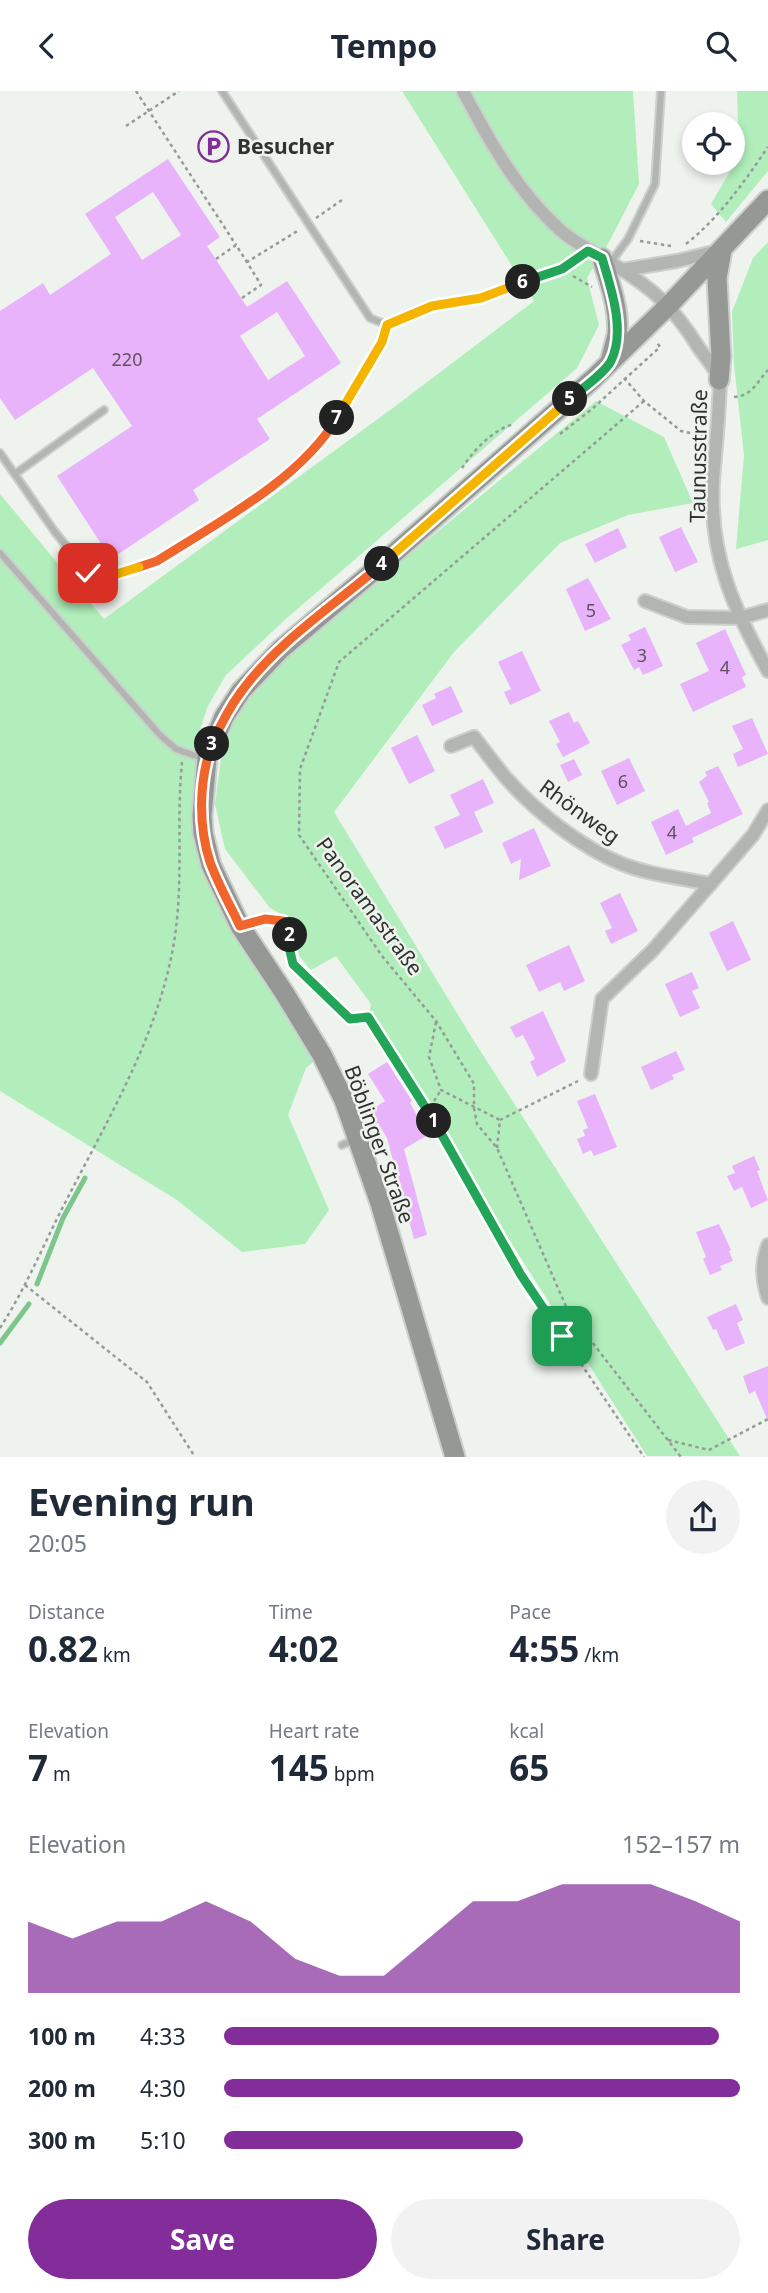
<!DOCTYPE html>
<html lang="en">
<head>
<meta charset="utf-8">
<style>
  :root { --surface:#fff; --page:#f2f2f3; --text:#1f2937; --muted:#747a83; --accent:#832d9b }
  body { margin:0; font-family:"Noto Sans",sans-serif; background:var(--page); color:var(--text); height:100vh; display:flex; flex-direction:column; font-size:26px; white-space:nowrap }
  * { box-sizing:border-box; margin:0 }
  p { font-size:23px; color:var(--muted) }
  .icon { flex:none; width:38px; height:38px; fill:none; stroke:currentColor; stroke-width:2; stroke-linecap:round; stroke-linejoin:round }
  .map { position:relative; height:1366px; overflow:hidden }
  .panel { display:flex; flex-direction:column; background:var(--surface); flex:1 }
  .panel>* { flex:none }
  .fabs { position:absolute; left:682px; top:21px; display:grid; gap:14px }
  .fabs a { display:grid; place-items:center; width:63px; height:63px; border-radius:50%; background:var(--surface); box-shadow:0 4px 10px #0003; font-size:35px }
  .pin { position:absolute; display:grid; place-items:center; width:60px; height:60px; color:#fff; margin:-30px; border-radius:14px; box-shadow:0 4px 10px #0006 }
  .km { position:absolute; width:35px; height:35px; margin:-18px; border-radius:50%; background:#222; color:#fff; font-size:19px; line-height:35px; text-align:center }
  .round { display:grid; place-items:center; flex:none; width:74px; height:74px; border-radius:37px; background:var(--page) }
  .overview { display:flex; align-items:center; justify-content:space-between; height:119px; padding:0 28px }
  h1 { font-size:38px; font-weight:700; line-height:52px }
  .metrics { display:grid; grid-template-columns:repeat(3,1fr); gap:10px; height:119px; padding:7px 28px }
  .metrics div { display:grid; align-content:center }
  .metrics b { font-size:35px; font-weight:700 }
  .metrics small { font-size:19px; font-weight:400 }
  .metrics p { font-size:19px }
  .chart { height:196px; padding:14px 28px }
  .chart p { display:flex; justify-content:space-between }
  .chart svg { width:100%; height:126px; margin-top:7px; fill:var(--accent); opacity:.7 }
  .cta { display:flex; gap:14px; margin-top:auto; padding:14px 28px }
  .cta a { flex:1; height:80px; border-radius:42px; background:var(--accent); color:#fff; font-size:28px; font-weight:700; line-height:80px; text-align:center }
  .cta a+a { background:var(--page); color:var(--text) }
  ul { padding:0 28px; list-style:none; font-size:23px }
  li { display:grid; grid-template-columns:112px 84px 1fr; align-items:center; height:52px }
  li i { height:18px; border-radius:9px; background:var(--accent) }
  header { display:flex; justify-content:space-between; align-items:center; height:91px; padding:0 28px; background:var(--surface); font-size:32px; font-weight:700 }
  .map>svg:first-child { display:block }
  .green { fill:#b1eebb }
  .lines { fill:none; stroke-linecap:round; stroke-linejoin:round }
  .stream { stroke:#7dc58b; stroke-width:5 }
  .building { fill:#e8b3fa; fill-rule:evenodd }
  .service-casing { stroke:#ccd0cc; stroke-width:10 }
  .minor-casing { stroke:#ccd0cc; stroke-width:16 }
  .secondary-casing { stroke:#ccd0cc; stroke-width:23 }
  .path { stroke:#979b97; stroke-width:2.5; stroke-dasharray:3.5 3.5; stroke-linecap:butt }
  .service { stroke:#b3b5b3; stroke-width:6 }
  .minor { stroke:#b3b5b3; stroke-width:12 }
  .secondary { stroke:#959895; stroke-width:19 }
  .split-1-casing { stroke:#fff; stroke-width:14 }
  .split-2-casing { stroke:#fff; stroke-width:14 }
  .split-3-casing { stroke:#fff; stroke-width:14 }
  .split-4-casing { stroke:#fff; stroke-width:14 }
  .split-5-casing { stroke:#fff; stroke-width:14 }
  .split-6-casing { stroke:#fff; stroke-width:14 }
  .split-7-casing { stroke:#fff; stroke-width:14 }
  .split-8-casing { stroke:#fff; stroke-width:14 }
  .split-9-casing { stroke:#fff; stroke-width:14 }
  .split-1 { stroke:#22a559; stroke-width:9 }
  .split-2 { stroke:#22a559; stroke-width:9 }
  .split-3 { stroke:#f0652b; stroke-width:9 }
  .split-4 { stroke:#f0652b; stroke-width:9 }
  .split-5 { stroke:#f5b400; stroke-width:9 }
  .split-6 { stroke:#22a559; stroke-width:9 }
  .split-7 { stroke:#f5b400; stroke-width:9 }
  .split-8 { stroke:#f0652b; stroke-width:9 }
  .split-9 { stroke:#f5b400; stroke-width:9 }
  .labels { text-anchor:middle; dominant-baseline:central; stroke-width:5; stroke-linejoin:round; paint-order:stroke }
  .number-label { font-size:18px; fill:#5e5262 }
  .poi-label { font-size:21px; font-weight:bold; fill:#303230; stroke:#eef3ee; text-anchor:start }
  .street-label { font-size:21px; fill:#303230; stroke:#eef3ee }
</style>
</head>
<body>
<header><svg class="icon" aria-label="back" viewBox="0 0 24 24"><path d="M15 5l-7 7 7 7"/></svg>Tempo<svg class="icon" aria-label="search" viewBox="0 0 24 24"><circle cx="10" cy="10" r="6"/><path d="M15 15l6 6"/></svg></header>
<div class="map">
<svg width="768" height="1366" viewBox="0 0 768 1366">
  <rect width="100%" height="100%" fill="#eef3ee"/>
  <g class="green">
    <path d="M402,0h231l6,93 -30,58 -22,36 12,47 -22,43 -290,250 -61,57 -18,31 -12,35 6,57 38,128 82,129 -16,13 -18,47 41,95 -24,34 -63,8 -65,-52 -177,-109v-597l104,125 293,-214 137,-104z"/>
    <path d="M737,0h31v80l-42,51 -15,-18 28,-48z"/>
    <path d="M768,151v298l-32,9 8,-94 -10,-90 -2,-53 21,-54z"/>
    <path d="M596,310l68,36 29,66 -65,12 -68,28 -106,109 -120,160 140,229 266,415h-93l-279,-438 3,-14 -35,-48 -25,14 -12,-14 -5,-35 -24,-13 -45,-59 -10,-45 6,-46 12,-35 18,-31 61,-57z"/>
  </g>
  <g class="lines">
    <g class="stream">
      <path d="M37,1193l26,-66 22,-40"/>
      <path d="M0,1252l29,-39"/>
    </g>
  </g>
  <g class="building">
    <path d="M168,68l52,78 -13,9 40,61 40,-26 54,82 -84,56 13,20 -77,51 6,10 -88,59 -54,-83 75,-50 -39,-58 -78,52 -15,-22v-87l43,-28 7,12 61,-41 -26,-40zM153,101l28,43 -39,25 -27,-43zM277,221l28,44 -37,24 -28,-44z"/>
    <path d="M681,436l17,35 -23,10 -16,-35z"/>
    <path d="M618,437l9,19 -32,16 -10,-19z"/>
    <path d="M588,487l23,41 -26,12 -19,-42z"/>
    <path d="M645,536l18,39 -20,9 -4,-8 -5,3 -13,-25 10,-5 -3,-5z"/>
    <path d="M725,538l21,46 -4,2 4,10 -53,25 -13,-28 29,-13 -13,-28z"/>
    <path d="M522,560l19,40 -31,14 -6,-13 7,-3 -13,-27z"/>
    <path d="M451,595l12,26 -31,14 -10,-21 14,-7 -2,-4z"/>
    <path d="M569,621l5,11 4,-2 12,22 -27,14 -7,-13 4,-2 -11,-21z"/>
    <path d="M752,627l16,36 -30,13 -5,-13 10,-5 -11,-23z"/>
    <path d="M417,644l18,36 -26,13 -18,-36z"/>
    <path d="M629,667l16,33 -28,14 -16,-34z"/>
    <path d="M574,668l8,16 -14,7 -8,-17z"/>
    <path d="M718,675l25,48 -51,24 2,4 -28,13 -15,-33 27,-13 8,17 25,-13 -4,-10 2,-1 -10,-20 8,-6 -2,-4z"/>
    <path d="M483,688l11,24 -20,9 9,20 -38,17 -11,-22 26,-12 -10,-20z"/>
    <path d="M534,737l17,38 -32,14 2,-21 -10,5 -9,-21z"/>
    <path d="M620,802l18,38 -27,13 -6,-13 7,-3 -12,-25z"/>
    <path d="M733,830l18,39 -24,11 -18,-38z"/>
    <path d="M569,854l16,36 -21,10 -4,-9 -21,10 -13,-27z"/>
    <path d="M692,881l7,16 -7,3 8,17 -20,9 -15,-33z"/>
    <path d="M543,920l23,50 -29,16 -7,-15 5,-3 -12,-24 -7,3 -6,-11z"/>
    <path d="M676,960l9,19 -13,5 2,4 -23,11 -10,-23z"/>
    <path d="M387,971l25,39 -2,2 18,32 -24,14 23,86 -13,4 -27,-101 -9,-15 -3,2 -8,-12 18,-12 -17,-27z"/>
    <path d="M595,1003l22,53 -23,9 -3,-6 -8,4 -6,-15 8,-3 -2,-6 5,-2 -11,-27z"/>
    <path d="M754,1065l6,14 -3,1 11,29 -17,8 -9,-21 -8,4 -7,-15 8,-3 -3,-7z"/>
    <path d="M719,1133l12,26 -2,1 4,10 -13,5 2,4 -12,5 -7,-16 3,-2 -10,-25z"/>
    <path d="M736,1213l7,16 -6,3 8,20 -19,8 -10,-22 -3,1 -6,-13z"/>
    <path d="M768,1275v55l-13,-30 -6,3 -6,-18z"/>
  </g>
  <g class="lines">
    <defs>
      <g id="service">
        <path d="M611,171l17,-23 27,-55 6,-93"/>
        <path d="M387,234l45,-19 49,-8 81,-29 26,-18"/>
        <path d="M0,362l55,79 33,41 19,4 50,-17 99,-62 50,-41 26,-32 50,-83 5,-17 -17,-7 -148,-227"/>
        <path d="M15,383l89,-64"/>
        <path d="M0,462l160,182 16,14 20,7"/>
        <path d="M242,835l23,-7 18,2 9,16 -2,14 3,13 57,55 18,-2 60,93"/>
        <path d="M342,1054l14,-6"/>
      </g>
      <g id="minor">
        <path d="M463,0c27,51 54,100 97,139 16,14 35,23 53,34 41,25 61,44 86,84 6,9 17,21 20,31 2,6 0,16 0,22 -1,26 -4,53 -6,79 -4,77 20,126 55,191"/>
        <path d="M622,179l55,-9 41,-10"/>
        <path d="M645,510l42,16 53,1 28,-8"/>
        <path d="M451,655l23,-9c11,14 21,28 33,42 28,32 75,69 115,85 28,11 60,14 89,20"/>
        <path d="M591,983l11,-75 51,-49 100,-115 15,-25"/>
        <path d="M768,1154c-7,19 -6,34 0,53"/>
      </g>
      <g id="secondary">
        <path d="M602,167c7,24 18,51 15,77 -2,9 -5,18 -7,27"/>
        <path d="M719,289l2,-23 -4,-79 5,-28"/>
        <path d="M455,1366l-75,-254 -36,-103 -22,-45 -37,-61 -45,-68 -29,-61 -8,-32 -1,-17 5,-58 17,-41 17,-26 40,-42 95,-80 217,-190 76,-74 99,-105"/>
      </g>
    </defs>
    <use href="#service" class="service-casing"/>
    <use href="#minor" class="minor-casing"/>
    <use href="#secondary" class="secondary-casing"/>
    <g class="path">
      <path d="M136,0l100,154"/>
      <path d="M126,35l53,-35"/>
      <path d="M316,127l26,-18"/>
      <path d="M640,150l31,5"/>
      <path d="M686,153c34,-27 58,-62 82,-97"/>
      <path d="M216,168l20,-14 11,17"/>
      <path d="M573,185l19,11"/>
      <path d="M242,207l19,-13 -14,-23 52,-32"/>
      <path d="M624,287l20,23 37,30 23,5"/>
      <path d="M734,306c18,-1 23,-15 34,-27"/>
      <path d="M644,310l-305,261 -39,107 -1,66 83,121 54,65 38,63v24l3,16 20,24 71,163 113,146"/>
      <path d="M560,343l32,-25 68,-62 -4,-6"/>
      <path d="M462,377c12,-18 30,-38 52,-44"/>
      <path d="M436,931l-7,35 12,33 59,30"/>
      <path d="M434,1010l7,-11"/>
      <path d="M433,1027l88,157 123,182"/>
      <path d="M497,1057l3,-28 78,-39"/>
      <path d="M25,1194l122,97 48,75"/>
      <path d="M0,1237c26,-40 44,-85 66,-127 42,-82 93,-167 108,-259 10,-60 2,-119 8,-180"/>
      <path d="M668,1349l41,10 59,-31"/>
    </g>
    <use href="#service" class="service"/>
    <use href="#minor" class="minor"/>
    <use href="#secondary" class="secondary"/>
  </g>
  <g class="lines">
    <defs>
      <path id="split-1" d="M434,1030l87,154 41,61"/>
      <path id="split-2" d="M290,844v16l3,13 57,55 18,-2 66,104"/>
      <path id="split-3" d="M212,653c-13,36 -14,81 -2,118 8,22 20,43 30,64l25,-7 18,2 7,14"/>
      <path id="split-4" d="M212,653c8,-18 17,-36 29,-52 37,-51 94,-87 141,-128"/>
      <path id="split-5" d="M382,473l188,-165"/>
      <path id="split-6" d="M523,191l39,-13 26,-18 14,7c9,30 24,73 9,103 -6,12 -31,29 -41,38"/>
      <path id="split-7" d="M337,327l45,-76 5,-17 45,-19 49,-8 42,-16"/>
      <path id="split-8" d="M139,476l18,-6c61,-39 142,-80 180,-143"/>
      <path id="split-9" d="M88,482l19,4 32,-10"/>
    </defs>
    <use href="#split-1" class="split-1-casing"/>
    <use href="#split-2" class="split-2-casing"/>
    <use href="#split-3" class="split-3-casing"/>
    <use href="#split-4" class="split-4-casing"/>
    <use href="#split-5" class="split-5-casing"/>
    <use href="#split-6" class="split-6-casing"/>
    <use href="#split-7" class="split-7-casing"/>
    <use href="#split-8" class="split-8-casing"/>
    <use href="#split-9" class="split-9-casing"/>
    <use href="#split-1" class="split-1"/>
    <use href="#split-2" class="split-2"/>
    <use href="#split-3" class="split-3"/>
    <use href="#split-4" class="split-4"/>
    <use href="#split-5" class="split-5"/>
    <use href="#split-6" class="split-6"/>
    <use href="#split-7" class="split-7"/>
    <use href="#split-8" class="split-8"/>
    <use href="#split-9" class="split-9"/>
  </g>
  <defs>
    <symbol id="parking-ring" viewBox="-11 -11 22 22"><circle r="9.5" fill="#eef3ee" stroke="#832d9b" stroke-width="1.5"/><path d="M-3.5-5.5H1a3.5 3.5 0 0 1 0 7H-1V5.5H-3.5ZM-1-3.4V-.6H.8a1.4 1.4 0 0 0 0-2.8Z" fill="#832d9b"/></symbol>
  </defs>
  <g fill-rule="evenodd">
    <use href="#parking-ring" x="196" y="38" width="35" height="35"/>
  </g>
  <g class="labels">
    <g class="number-label">
      <text x="127" y="268">220</text>
      <text x="591" y="519">5</text>
      <text x="642" y="564">3</text>
      <text x="725" y="576">4</text>
      <text x="623" y="690">6</text>
      <text x="672" y="741">4</text>
    </g>
    <g class="poi-label">
      <text x="237" y="55">Besucher</text>
    </g>
    <g class="street-label">
      <text transform="translate(698 365) rotate(-89)">Taunusstraße</text>
      <text transform="translate(580 720) rotate(36)">Rhönweg</text>
      <text transform="translate(370 815) rotate(54)">Panoramastraße</text>
      <text transform="translate(380 1053) rotate(70)">Böblinger Straße</text>
    </g>
  </g>
</svg>
<div class="fabs">
<a><svg class="icon" aria-label="locate" viewBox="0 0 24 24"><circle cx="12" cy="12" r="6"/><path d="M12 2v4M12 18v4M2 12h4M18 12h4"/></svg></a>
</div>
<div class="pin" style="left:562px;top:1245px;background:#1e9e55"><svg class="icon" aria-label="arrive" viewBox="0 0 24 24"><path d="M6 21V4h12l-3 4 3 4H6"/></svg></div>
<div class="pin" style="left:88px;top:482px;background:#d93025"><svg class="icon" aria-label="check" viewBox="0 0 24 24"><path d="M5 12l5 5 9-10"/></svg></div>
<b class="km" style="left:434px;top:1030px">1</b>
<b class="km" style="left:290px;top:844px">2</b>
<b class="km" style="left:212px;top:653px">3</b>
<b class="km" style="left:382px;top:473px">4</b>
<b class="km" style="left:570px;top:308px">5</b>
<b class="km" style="left:523px;top:191px">6</b>
<b class="km" style="left:337px;top:327px">7</b>
</div>
<section class="panel">
<div class="overview"><div><h1>Evening run</h1><p>20:05</p></div><a class="round"><svg class="icon" aria-label="share" viewBox="0 0 24 24"><path d="M12 15V3M7 8l5-5 5 5M5 13v7h14v-7"/></svg></a></div>
<div class="metrics">
<div><p>Distance</p><b>0.82<small> km</small></b></div>
<div><p>Time</p><b>4:02</b></div>
<div><p>Pace</p><b>4:55<small> /km</small></b></div>
</div>
<div class="metrics">
<div><p>Elevation</p><b>7<small> m</small></b></div>
<div><p>Heart rate</p><b>145<small> bpm</small></b></div>
<div><p>kcal</p><b>65</b></div>
</div>
<div class="chart"><p><span>Elevation</span>152–157 m</p>
<svg viewBox="0 0 160 44" preserveAspectRatio="none"><path d="M0 44V19L10 25L20 19L30 19L40 12L50 19L60 32L70 38L80 38L90 25L100 12L110 12L120 6L130 6L140 6L150 12L160 19V44z"/></svg>
</div>
<ul>
<li><b>100 m</b>4:33<i style="width:96%"></i></li>
<li><b>200 m</b>4:30<i style="width:100%"></i></li>
<li><b>300 m</b>5:10<i style="width:58%"></i></li>
</ul>
<div class="cta"><a>Save</a><a>Share</a></div>
</section>
</body>
</html>
